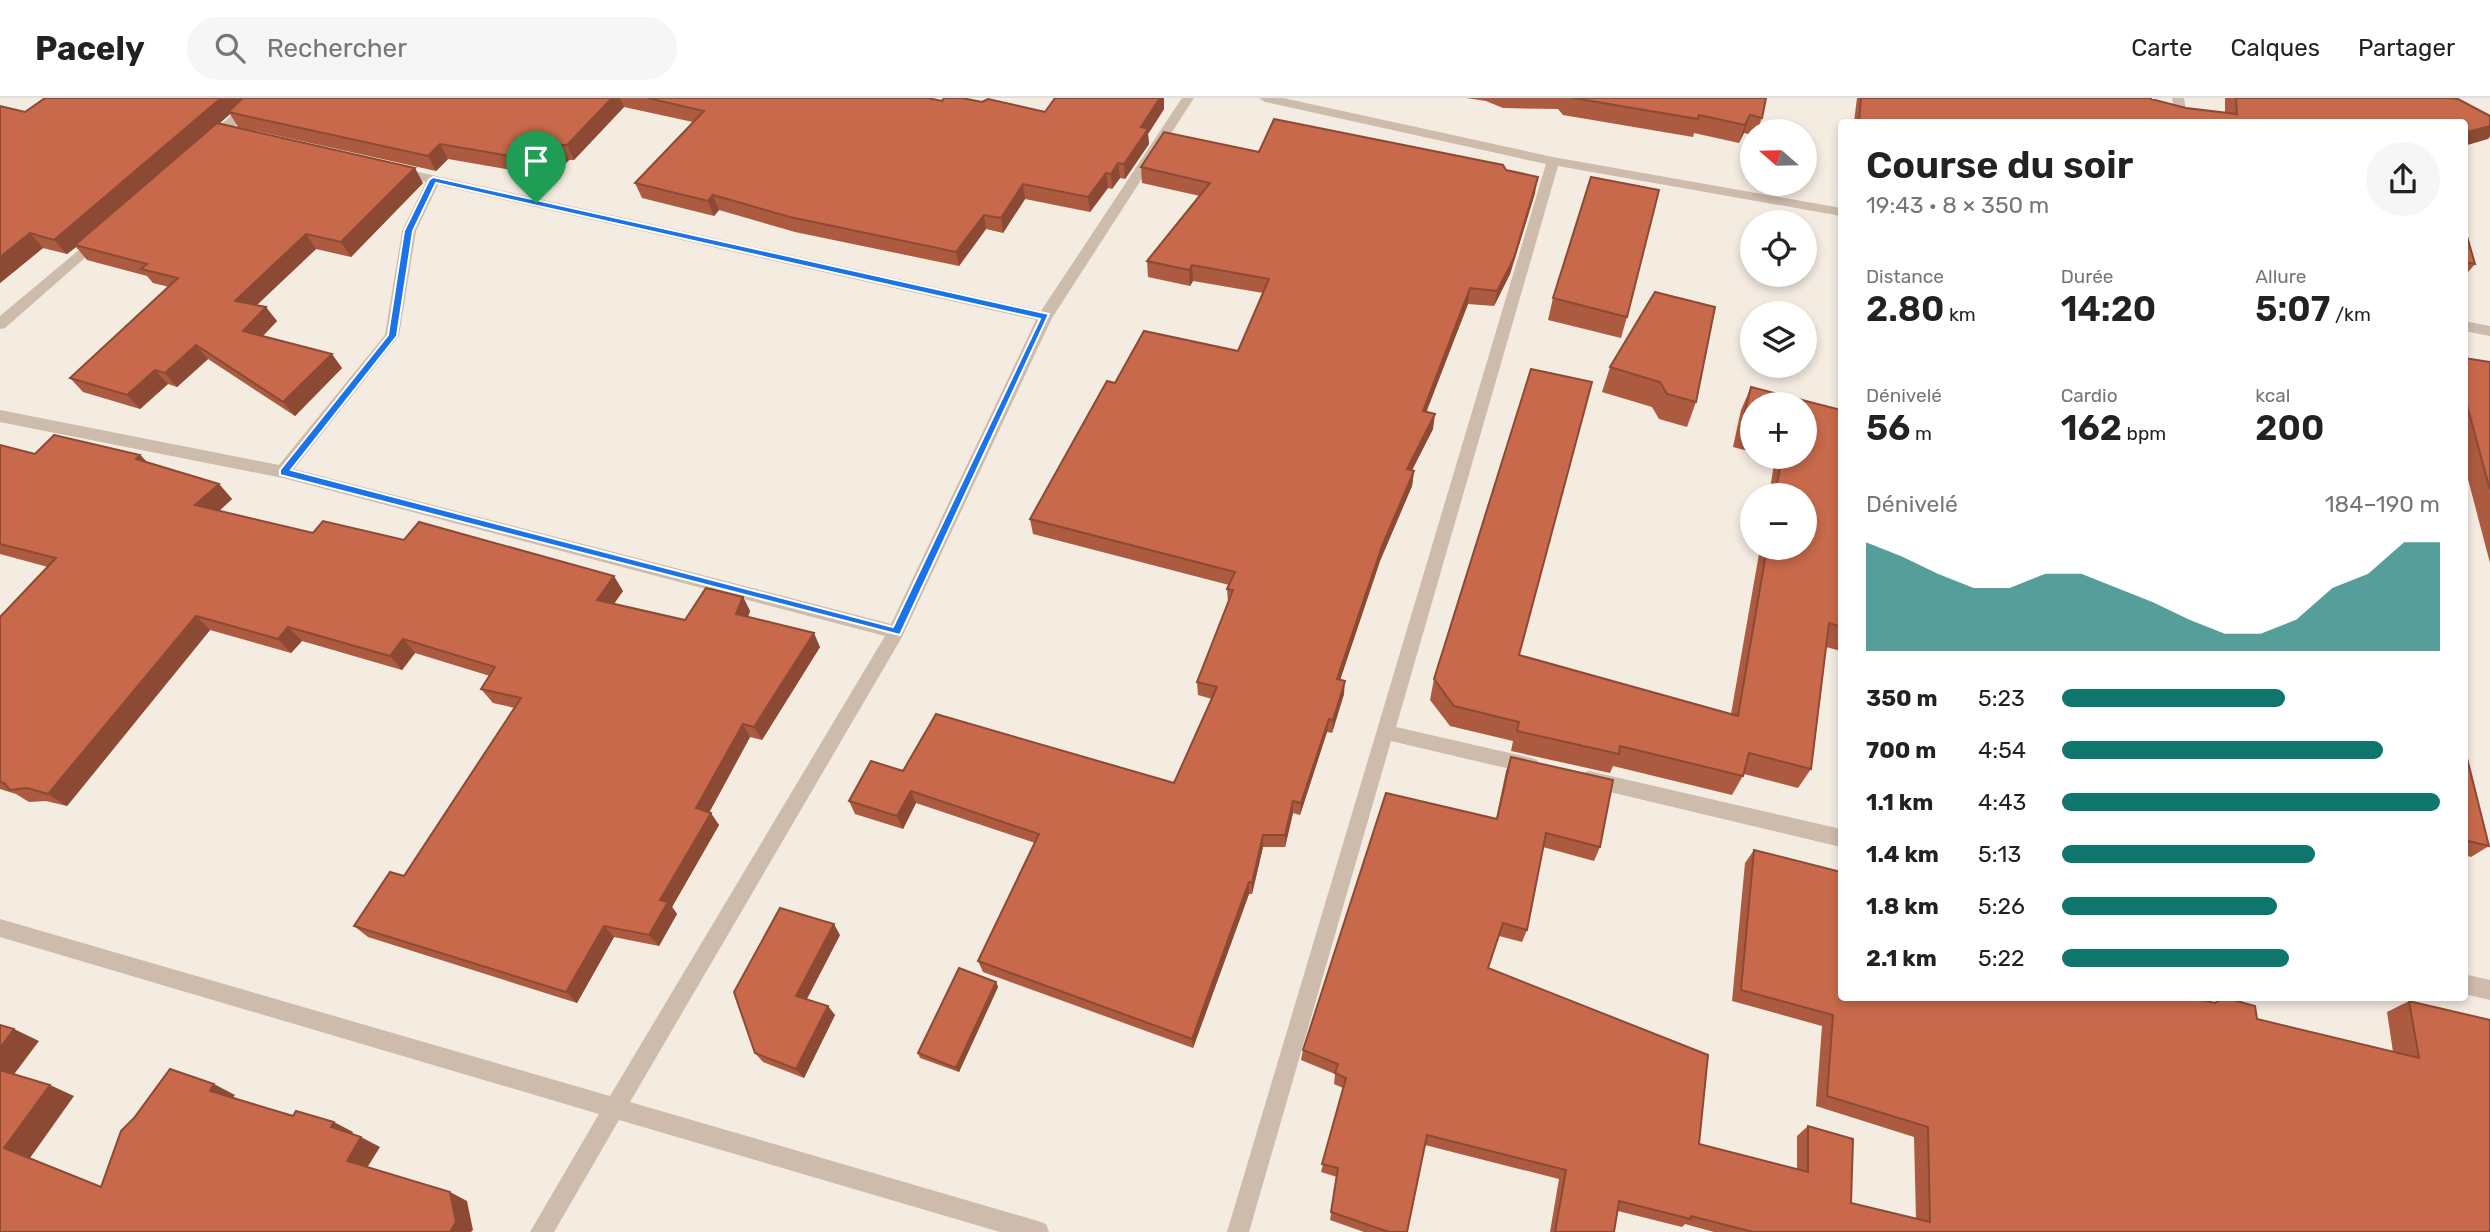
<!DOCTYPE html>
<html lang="fr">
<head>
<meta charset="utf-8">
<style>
  :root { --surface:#fff; --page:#f6f6f6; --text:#222; --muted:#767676; --line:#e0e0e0; --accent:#0f766e }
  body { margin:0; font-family:Rubik,sans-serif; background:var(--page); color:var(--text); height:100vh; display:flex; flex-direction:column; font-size:26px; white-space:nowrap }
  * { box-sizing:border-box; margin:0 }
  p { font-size:23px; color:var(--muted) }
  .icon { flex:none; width:38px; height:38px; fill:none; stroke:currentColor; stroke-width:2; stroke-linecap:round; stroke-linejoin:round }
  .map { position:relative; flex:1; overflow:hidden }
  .sheet { position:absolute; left:1838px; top:21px; width:630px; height:882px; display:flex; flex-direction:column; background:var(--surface); border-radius:7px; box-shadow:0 4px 10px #0003 }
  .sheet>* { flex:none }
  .needle { width:46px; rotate:290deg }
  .tools { position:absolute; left:1740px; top:21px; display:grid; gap:14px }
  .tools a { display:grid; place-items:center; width:77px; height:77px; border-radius:50%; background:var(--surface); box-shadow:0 4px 10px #0003; font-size:35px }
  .pin { position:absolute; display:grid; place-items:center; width:60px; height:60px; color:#fff; margin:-72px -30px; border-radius:50% 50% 50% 0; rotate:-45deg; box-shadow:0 0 7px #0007 }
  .pin .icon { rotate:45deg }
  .round { display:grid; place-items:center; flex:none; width:74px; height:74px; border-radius:37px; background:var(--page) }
  .head { display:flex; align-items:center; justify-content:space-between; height:119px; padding:0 28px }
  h1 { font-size:38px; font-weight:600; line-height:52px }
  .stats { display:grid; grid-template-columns:repeat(3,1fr); gap:10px; height:119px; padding:7px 28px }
  .stats div { display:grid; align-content:center }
  .stats b { font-size:35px; font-weight:600 }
  .stats small { font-size:19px; font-weight:400 }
  .stats p { font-size:19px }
  .chart { height:196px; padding:14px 28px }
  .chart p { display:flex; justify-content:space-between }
  .chart svg { width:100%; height:126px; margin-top:7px; fill:var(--accent); opacity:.7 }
  ul { padding:0 28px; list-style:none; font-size:23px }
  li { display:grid; grid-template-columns:112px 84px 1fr; align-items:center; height:52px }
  li i { height:18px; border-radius:9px; background:var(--accent) }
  header { display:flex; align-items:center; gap:42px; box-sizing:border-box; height:98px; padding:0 35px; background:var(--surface); border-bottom:2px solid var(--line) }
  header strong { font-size:33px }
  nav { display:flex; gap:38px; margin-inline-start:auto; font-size:24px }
  .search { width:490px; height:63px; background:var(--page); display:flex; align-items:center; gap:18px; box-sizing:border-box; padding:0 24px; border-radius:38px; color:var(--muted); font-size:26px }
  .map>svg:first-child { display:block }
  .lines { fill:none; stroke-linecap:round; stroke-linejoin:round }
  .street { fill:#cdbbac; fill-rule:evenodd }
  .wall { fill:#ac5a40 }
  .shaded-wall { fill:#8c4a34 }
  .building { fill:#c8694b; stroke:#8c4a34; stroke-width:2 }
  .route { fill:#1a73e8; stroke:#fff; stroke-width:2; fill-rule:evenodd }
</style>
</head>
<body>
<header>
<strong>Pacely</strong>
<div class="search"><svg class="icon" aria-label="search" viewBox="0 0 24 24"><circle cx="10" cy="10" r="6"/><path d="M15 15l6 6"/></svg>Rechercher</div>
<nav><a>Carte</a><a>Calques</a><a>Partager</a></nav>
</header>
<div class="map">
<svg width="2490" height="1134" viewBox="0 0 2490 1134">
  <rect width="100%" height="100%" fill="#f4ebe1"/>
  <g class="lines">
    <g class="street">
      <path d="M252,0h14l-50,45h-10v-6z"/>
      <path d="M1182,0h12l-142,220 -150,319 -272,465 408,119 8,3 3,8h-49l-381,-112 -65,112h-24l69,-118 -599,-177v-18l610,177 275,-460 -602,-158 -283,-56v-12l279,55 106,-130 17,-104 24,-49 -35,-8 -2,-3 7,-4 645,144zM438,87l598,135 -145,304 -597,-155 105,-133 17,-105z"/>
      <path d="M1259,0h24l270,59 288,51v8l-283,-50 -162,561 135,31 6,2 3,6 -3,6 -6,2 -140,-33 -142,491h-22l319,-1068 -281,-62z"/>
      <path d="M2172,0h12l4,24h-12z"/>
      <path d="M98,136l7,5 -2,3 -98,86 -5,1v-13z"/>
      <path d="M2464,223l26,5v10l-26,-5z"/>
      <path d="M1589,673l252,58v18l-252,-60 -7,-2 -2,-6 2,-6z"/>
      <path d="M2464,876l26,6v20l-26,-6z"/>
    </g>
  </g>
  <g class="wall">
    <path d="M45,0h883l14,3 40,1 63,10 10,-14h109v11l-16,25 1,10 -24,35 -5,-1 -8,11 -4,-1 -18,24 -65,-13 -22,34 -17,-4 -27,37 -164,-34 -76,-22 -5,6 -72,-18 -7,-15 58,-61 -69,-15 -50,53h-5l-17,17 -104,-18 -12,12 -198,-44 -8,-13 -11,10 204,59 -72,74 -35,-8 -59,56 20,16 -14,15 79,32 -47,48 -87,-57 -31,28 -9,-3 -28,25 -57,-17 -13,-14 99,-91 -16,-4 -6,-7 -60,-16 -11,-13 -9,7 -24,-6 -43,35 25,-171z"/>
    <path d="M1466,0h300l-4,20 -5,13h-5v4l-8,-2 -5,10 -45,-10 -1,4 -130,-22 -5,-6 -55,-1 -17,-7z"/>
    <path d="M1857,0h294v1l35,9 39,5v-15h224l41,18v20l-2,3 -24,-17h-610z"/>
    <path d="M1259,54l247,18 29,23 -25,81 -16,32 -26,-2 -42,107 7,18 -21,41 2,1 -2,15 -32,75 -40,119 4,14 -12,39 -5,-1 -27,83 -7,-2 -8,34h-22l-11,47h-3l-56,154 -210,-76 -5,-11 57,-118 -119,-40 -13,26 -48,-15 -6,-13 54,-30 271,12 38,-84 -14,-4 -1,-13 31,-79 -1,-14 2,-4 -196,-51 -3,-15 85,-136 123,-32 25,-58 -70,-12 -3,5 -42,-9 -1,-16 53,-65 -58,-13 -1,-16z"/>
    <path d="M2464,128l11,38 -11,13z"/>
    <path d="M1655,194l41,110 -9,25 -28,-8 -7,-12 -50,-15 8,-25z"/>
    <path d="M1553,200l74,19 -6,21 -73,-18z"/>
    <path d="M2464,260l26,4v201l-26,-99z"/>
    <path d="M1751,289l90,23v241l-15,-4 -15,122 -13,19 -54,-14 -12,21 -119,-29 -3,7 -99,-22 2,-10 -63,-15 -20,-26 4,-21 85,-24 212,59 29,-166h44v-53h-35l6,-37 -6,-1h35v-53h-52v48l-19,-5 8,-37z"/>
    <path d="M0,347l35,9 105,1 8,8 71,21 13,15 -13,12 94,22 310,58 -9,13 71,16 58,-23 7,14 -2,6 72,30 -58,93 -12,-3 -41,76 10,12 -47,82 5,7 -18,32 -45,-9 -37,66 -209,-66 -14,-11 50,-50 111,-168 -22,-5 -12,-14 9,-13 -75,-23 -13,17 -100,-29 -11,12 -81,-23 -143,176 -21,-5 -17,1 -13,-8 -16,-5v-172l48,-50 -48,-13z"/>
    <path d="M2464,648l25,100 -18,11 -7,-2z"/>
    <path d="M1511,659l89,90 -6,14 -51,-14 -16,83 -5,12 -23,-6 -11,32 211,176 98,25v-33l11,-10 43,77 65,16 -2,-82 -98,-31 6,-80 -90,-25 13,-138 9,-13 87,148 372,5 8,-5 36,21 136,33 -6,-40 22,-11 81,231h-776l-29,-8 -3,3 -64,-16 -4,21h-64l9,-53 -134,-34 -18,87h-43l-34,-12 7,-43 -16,-5 22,-84 -9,-4 1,-10 -34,-14 2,-10 193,-231 10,-48z"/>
    <path d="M840,837l-33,64 28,16 -31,63 -41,-16 -8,-9z"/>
    <path d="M996,884l2,5 -39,85 -39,-14 -2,-5z"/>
  </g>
  <g class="shaded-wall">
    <path d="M221,0h28l-21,14 2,2 -153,132 -2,-1 1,2 -9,7 -13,-14z"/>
    <path d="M612,0h8l4,9 -50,53 -7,-15z"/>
    <path d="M1160,0h4v11l-16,25 1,10 -24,35 -1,-15 17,-37z"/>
    <path d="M1750,17l-6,18 -5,10 6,-18z"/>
    <path d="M2490,28v10l-2,3 -24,7v-13z"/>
    <path d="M440,46l8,15 -12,12 -8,-15z"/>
    <path d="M562,47l7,15 -17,17 -7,-15z"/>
    <path d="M1118,65l2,15 -8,11 -1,-15z"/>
    <path d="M415,70l8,15 -72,74 -10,-15z"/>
    <path d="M1106,75l2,15 -18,24 -2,-15z"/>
    <path d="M1538,79l-3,16 -25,81 -16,32 3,-15z"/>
    <path d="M1023,86l2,15 -22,34 -2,-15z"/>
    <path d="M713,97l6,15 -5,6 -6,-15z"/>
    <path d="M984,117l2,14 -27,37 -3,-14z"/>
    <path d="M30,135l13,15 -43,35v-26z"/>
    <path d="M306,136l10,15 -70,66 -11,-14z"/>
    <path d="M1192,167l1,16 -3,5 -1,-16z"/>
    <path d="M1470,190l-2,16 -47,122 2,-15z"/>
    <path d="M266,209l11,14 -23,24 -11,-14z"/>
    <path d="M196,247l12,14 -31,28 -12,-14z"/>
    <path d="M332,256l10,14 -47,48 -12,-14z"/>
    <path d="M155,272l13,14 -28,25 -13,-14z"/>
    <path d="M1435,316l-2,15 -28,55 2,-15z"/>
    <path d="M140,357l15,15 -19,-11z"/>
    <path d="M1414,373l-2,15 -32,75 -44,131 1,-13 45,-133z"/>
    <path d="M219,386l13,15 -23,21 -14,-15z"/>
    <path d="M614,478l9,15 -17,23 -9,-14z"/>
    <path d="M743,499l7,14 -6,17 -8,-14z"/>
    <path d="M196,518l14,14 -143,176 -19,-12z"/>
    <path d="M288,529l14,14 -11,12 -13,-14z"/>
    <path d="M814,535l6,14 -58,93 -8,-13z"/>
    <path d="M403,541l12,14 -13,17 -12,-14z"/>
    <path d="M1345,583l-1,13 -12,39 1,-13z"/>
    <path d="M1329,621l-2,13 -27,83 1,-12z"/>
    <path d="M743,626l7,13 -45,83 -9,-12z"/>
    <path d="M911,693l5,12 -13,26 -6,-13z"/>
    <path d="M1293,703v12l-8,34v-12z"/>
    <path d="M711,715l8,12 -47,82 5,7 -18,32 -10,-11 11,-35z"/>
    <path d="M1263,737v12l-11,47v-11z"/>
    <path d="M1249,784v12l-56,154 -1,-9z"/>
    <path d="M834,826l6,11 -37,71 -7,-10z"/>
    <path d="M604,828l10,11 -37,66 -11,-11z"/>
    <path d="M996,884l2,5 -39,85 -3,-4z"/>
    <path d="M828,908l7,9 -31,63 -8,-9z"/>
    <path d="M14,931l25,12 -27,36 -12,-5v-24z"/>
    <path d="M214,986l21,11 -5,6 -20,-10z"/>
    <path d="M50,987l24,11 -44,62 95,38 -121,-48z"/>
    <path d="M334,1024l19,10 -3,5 -19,-10z"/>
    <path d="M361,1039l19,10 -15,24 -18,-10z"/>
    <path d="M450,1094l17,9 6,29 -2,2h-21z"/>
  </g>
  <g class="building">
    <path d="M45,0h176l-167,142 -24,-7 -30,24v-151l25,6z"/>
    <path d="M243,0h369l-45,47h-5l-17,17 -105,-18 -12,12 -200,-44z"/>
    <path d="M647,0h281l14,3 2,-3h18l20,4 6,-3 57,13 10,-14h105l-19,29 7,2 -24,35 -6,-1 -7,11 -5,-1 -18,24 -65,-13 -22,34 -17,-3 -28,37 -166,-35 -77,-22 -5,6 -73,-18 69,-72z"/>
    <path d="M1573,0h193l-4,20 -12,-3 -5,10 -46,-10 -1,4z"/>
    <path d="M1861,0h290v1l35,9 51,6 -1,-16h213l9,1 32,17v10l-26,7v-11h-605z"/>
    <path d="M1274,21l229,46 3,5 32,7 -24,81 -17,33 -27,-3 -47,123 12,3 -28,55 7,2 -32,75 -45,133 8,2 -12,39 -4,-1 -28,84 -8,-2 -8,34h-22l-11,48 -3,-1 -57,157 -214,-78 61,-127 -128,-43 -14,25 -48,-15 22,-40 32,10 33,-57 238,69 43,-96 -20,-5 36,-92 -6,-1 8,-17 -205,-53 77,-138 8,2 29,-52 94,20 31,-72 -77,-14 -3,5 -42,-9 63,-78 -69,-16 23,-35 95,20z"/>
    <path d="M217,25l198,45 -74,74 -35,-8 -71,67 31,6 -23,24 89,23 -49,48 -87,-57 -31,28 -10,-3 -28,25 -57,-17 108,-100 -37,-9 6,-5 -72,-19z"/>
    <path d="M1591,79l68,13 -32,127 -74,-19z"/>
    <path d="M2464,128l11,38 -11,-2z"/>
    <path d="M1655,194l60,15 -19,95 -29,-8 -7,-12 -50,-15z"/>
    <path d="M2464,260l26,4v128l-26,-96z"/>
    <path d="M1531,271l61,13 -73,273 219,61 29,-168h37v-53h-29l7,-38h22v-53h-52v23l-10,-3 9,-37 90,23v217l-12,-4 -18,146 -62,-16 -6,23 -123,-30 -1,8 -102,-23 2,-9 -65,-16 -20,-27z"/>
    <path d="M54,337l86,20 -4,4 83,25 -24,21 118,28 10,-12 81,19 15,-18 195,54 -17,24 88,20 21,-32 37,9 -7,17 78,19 -60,94 -11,-3 -47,84 15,5 -51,87 8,2 -19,33 -45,-9 -38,66 -212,-66 36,-54 14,4 117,-178 -40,-9 14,-22 -92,-28 -13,17 -102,-29 -10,12 -82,-23 -148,178 -21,-6 -17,2 -6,-7 -4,-1v-165l56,-59 -56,-14v-99l35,9z"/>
    <path d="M2464,648l25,100 -25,-6z"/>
    <path d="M1511,659l102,23 -13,67 -54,-14 -19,97 -24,-7 -15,45 220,87 -9,89 109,28v-46l45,13 -2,64 79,19 -2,-95 -101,-31 6,-81 -92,-25 13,-140 87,22v126h351l23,5 7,-5h4l29,8 2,13 162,39 -10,-57 81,19v212h-737l-62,-16v3l-72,-18 -5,31h-59l11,-62 -139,-35 -20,97h-18l-58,-20 7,-44 -16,-4 24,-86 -11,-5 3,-9 -35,-14 83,-257 111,26z"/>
    <path d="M780,810l54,16 -38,72 32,10 -32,63 -41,-16 -21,-61z"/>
    <path d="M959,870l37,14 -40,86 -38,-15z"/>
    <path d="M0,927l14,4 -14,19z"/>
    <path d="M170,971l44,15 -4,7 83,25 3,-5 38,11 -3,5 30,10 -14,24 103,31 6,30 -6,10h-450v-162l50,15 -46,63 97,39 20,-56 13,-13z"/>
  </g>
  <path class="route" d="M433,79l616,137 -149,321 -620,-160v-5l108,-135 16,-104 25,-51zM436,85l604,136 -147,308 -602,-157 106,-134 16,-105z"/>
</svg>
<div class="tools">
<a><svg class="needle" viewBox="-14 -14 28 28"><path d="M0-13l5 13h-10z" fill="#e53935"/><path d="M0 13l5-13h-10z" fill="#767676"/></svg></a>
<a><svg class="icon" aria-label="locate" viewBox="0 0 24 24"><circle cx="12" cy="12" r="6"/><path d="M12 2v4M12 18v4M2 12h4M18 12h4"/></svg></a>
<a><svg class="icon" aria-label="layers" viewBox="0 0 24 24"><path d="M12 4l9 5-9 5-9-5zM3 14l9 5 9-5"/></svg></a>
<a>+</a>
<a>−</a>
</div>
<div class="pin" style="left:536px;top:105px;background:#1e9e55"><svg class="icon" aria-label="arrive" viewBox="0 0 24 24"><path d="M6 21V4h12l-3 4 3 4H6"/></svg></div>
<section class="sheet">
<div class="head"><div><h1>Course du soir</h1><p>19:43 · 8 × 350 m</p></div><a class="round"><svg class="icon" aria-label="share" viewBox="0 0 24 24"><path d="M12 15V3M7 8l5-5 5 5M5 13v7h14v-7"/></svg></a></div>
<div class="stats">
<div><p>Distance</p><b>2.80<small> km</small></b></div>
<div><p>Durée</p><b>14:20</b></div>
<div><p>Allure</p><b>5:07<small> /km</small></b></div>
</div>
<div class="stats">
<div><p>Dénivelé</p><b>56<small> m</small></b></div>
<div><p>Cardio</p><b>162<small> bpm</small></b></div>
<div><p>kcal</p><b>200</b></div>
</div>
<div class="chart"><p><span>Dénivelé</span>184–190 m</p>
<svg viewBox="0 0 160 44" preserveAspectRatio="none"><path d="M0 44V6L10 11L20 17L30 22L40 22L50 17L60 17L70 22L80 27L90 33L100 38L110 38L120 33L130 22L140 17L150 6L160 6V44z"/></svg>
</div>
<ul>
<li><b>350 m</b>5:23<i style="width:59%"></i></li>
<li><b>700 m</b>4:54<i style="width:85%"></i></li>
<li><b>1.1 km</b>4:43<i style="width:100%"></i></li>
<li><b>1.4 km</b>5:13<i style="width:67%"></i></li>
<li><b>1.8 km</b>5:26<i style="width:57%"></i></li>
<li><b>2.1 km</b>5:22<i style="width:60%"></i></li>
</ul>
</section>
</div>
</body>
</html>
